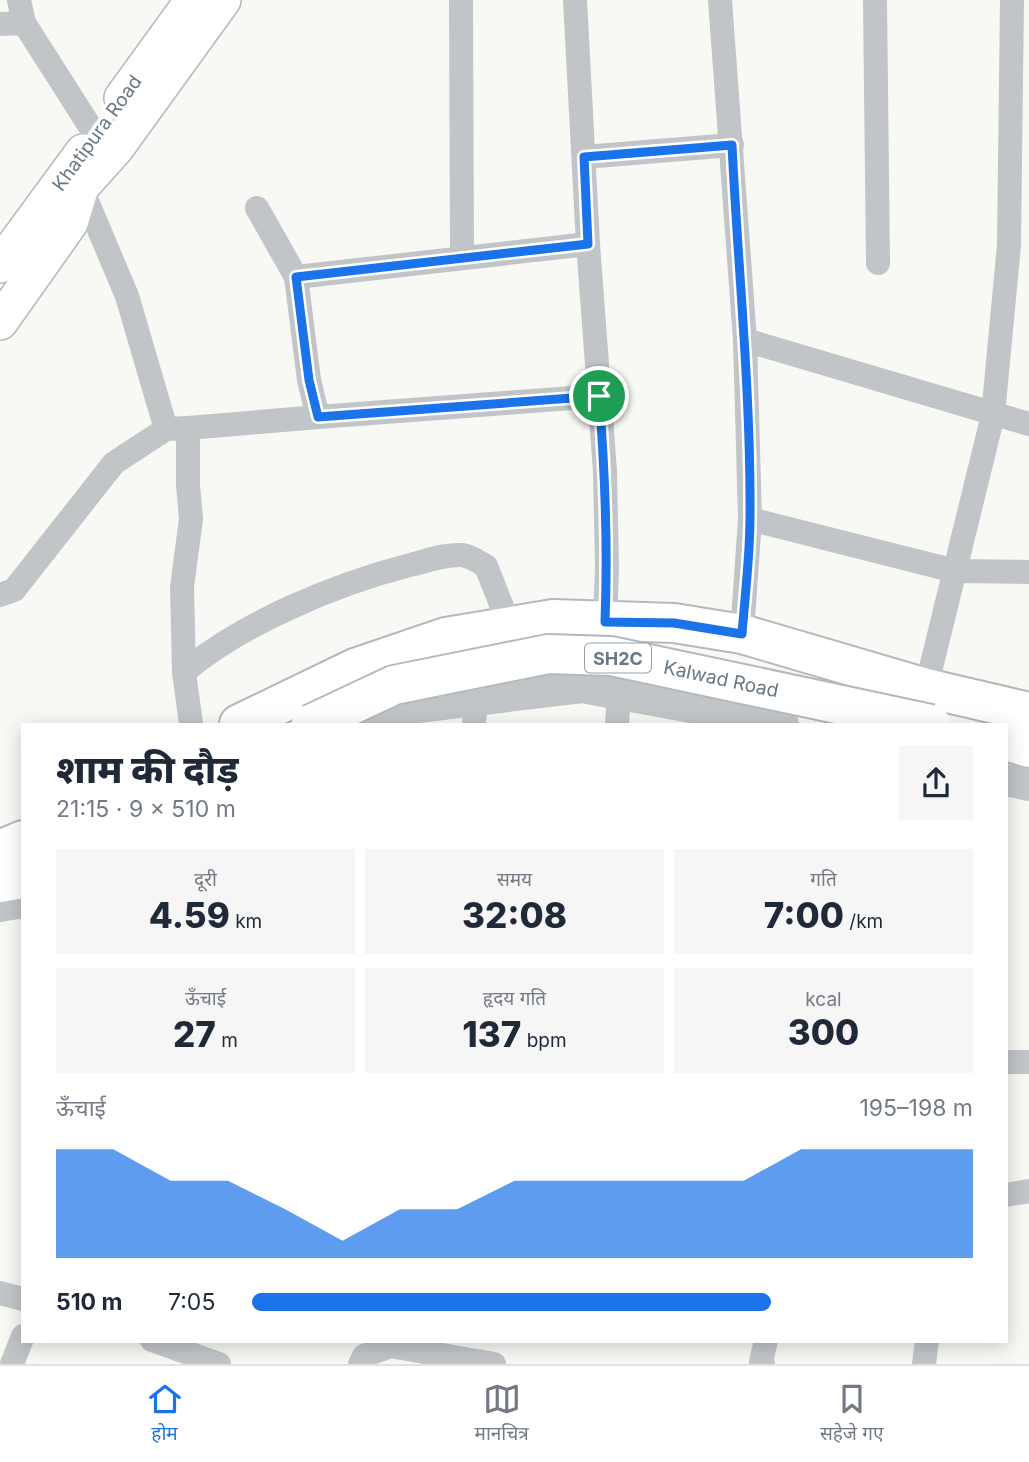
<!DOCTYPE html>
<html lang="hi">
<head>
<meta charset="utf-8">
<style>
  :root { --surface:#fff; --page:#f6f6f7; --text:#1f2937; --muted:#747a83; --line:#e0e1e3; --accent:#1a73e8 }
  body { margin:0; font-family:Inter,"Noto Sans Devanagari",sans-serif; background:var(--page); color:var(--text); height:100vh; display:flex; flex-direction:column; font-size:26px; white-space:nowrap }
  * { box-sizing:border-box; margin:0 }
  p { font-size:23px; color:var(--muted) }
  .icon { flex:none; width:38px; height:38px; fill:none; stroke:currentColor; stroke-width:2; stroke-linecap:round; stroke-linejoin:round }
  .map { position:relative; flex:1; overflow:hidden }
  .details { position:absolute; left:21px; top:723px; width:987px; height:620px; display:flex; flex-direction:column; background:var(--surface); border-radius:0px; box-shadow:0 4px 18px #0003 }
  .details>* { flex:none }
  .pin { position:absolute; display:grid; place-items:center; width:60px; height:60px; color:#fff; margin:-30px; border:4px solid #fff; border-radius:50%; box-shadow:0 2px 7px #0007 }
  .round { display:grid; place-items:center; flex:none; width:74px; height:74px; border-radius:0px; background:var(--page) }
  .head { display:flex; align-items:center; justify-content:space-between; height:119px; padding:0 35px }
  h1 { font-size:38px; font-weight:800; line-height:52px }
  .figures { display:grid; grid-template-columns:repeat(3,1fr); gap:10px; height:119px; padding:7px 35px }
  .figures div { display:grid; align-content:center; border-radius:0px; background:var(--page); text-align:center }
  .figures b { font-size:35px; font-weight:800 }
  .figures small { font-size:19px; font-weight:400 }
  .figures p { font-size:19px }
  .chart { height:196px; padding:14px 35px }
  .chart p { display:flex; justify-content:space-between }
  .chart svg { width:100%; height:126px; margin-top:7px; fill:var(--accent); opacity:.7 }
  ul { padding:0 35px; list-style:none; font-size:23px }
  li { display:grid; grid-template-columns:112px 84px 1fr; align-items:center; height:52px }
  li i { height:18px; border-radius:9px; background:var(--accent) }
  .tab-bar { display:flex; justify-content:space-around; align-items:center; height:98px; border-top:2px solid var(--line); background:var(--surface); font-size:19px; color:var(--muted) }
  .tab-bar a { display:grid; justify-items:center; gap:4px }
  .tab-bar .selected { color:var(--accent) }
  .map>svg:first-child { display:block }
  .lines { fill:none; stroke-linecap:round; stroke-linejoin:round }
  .secondary-casing { stroke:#b3b9bd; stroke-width:38 }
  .primary-casing { stroke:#b4b9bc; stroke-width:42 }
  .minor { stroke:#c1c5c8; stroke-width:24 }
  .tertiary { stroke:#c1c5c8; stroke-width:32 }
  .secondary { stroke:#fff; stroke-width:35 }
  .primary { stroke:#fff; stroke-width:38 }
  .primary-bridge-casing { stroke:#b4b9bc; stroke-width:42; stroke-linecap:butt }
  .primary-bridge { stroke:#fff; stroke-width:38 }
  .route-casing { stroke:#fff; stroke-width:14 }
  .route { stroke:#1a73e8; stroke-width:9 }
  .labels { text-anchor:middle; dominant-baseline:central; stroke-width:7; stroke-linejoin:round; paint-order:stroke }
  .shield { fill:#fff; stroke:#95a0aa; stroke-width:2 }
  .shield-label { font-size:18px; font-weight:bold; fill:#687885 }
  .street-label { font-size:19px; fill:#687885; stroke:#fff }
</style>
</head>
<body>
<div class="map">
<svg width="1029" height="1364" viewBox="0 0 1029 1364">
  <rect width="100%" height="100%" fill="#f8f8f5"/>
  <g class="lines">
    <defs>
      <g id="secondary">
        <path d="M122,98l71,-98"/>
        <path d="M0,265l83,-113"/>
        <path d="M0,322l70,-99 11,-36 35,-39 107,-148"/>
      </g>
      <g id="primary">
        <path d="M239,724l116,-56 91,-31 107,-18 121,4 68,11 184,54 103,24"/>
        <path d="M1006,741l23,7"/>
        <path d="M0,850l23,-10"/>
        <path d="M0,883l23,-4"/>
      </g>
    </defs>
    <use href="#secondary" class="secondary-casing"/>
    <use href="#primary" class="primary-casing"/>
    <g class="minor">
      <path d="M19,0l5,23"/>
      <path d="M461,0l1,257"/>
      <path d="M575,0l13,244 17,227 2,97 -2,54 14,71 -2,31"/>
      <path d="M720,0l25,340 5,179 -8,115"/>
      <path d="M875,0l3,263"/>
      <path d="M0,24l24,-1 72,113 20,12"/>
      <path d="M584,157l148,-12"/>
      <path d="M81,187l46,109 39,133"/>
      <path d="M257,208l39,69"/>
      <path d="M588,244l-292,33 13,103 9,37 281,-21"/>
      <path d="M745,340l284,84"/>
      <path d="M750,519l205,52 74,1"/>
      <path d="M0,595l14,-5 100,-127 52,-34 22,-1"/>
      <path d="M184,672c58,-49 152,-88 226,-107 17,-4 34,-11 52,-10 8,1 17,7 24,11l24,61"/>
      <path d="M926,688l67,-273 16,-170 3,-245"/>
      <path d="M191,724l-7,-52 -2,-85 9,-68 -3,-34v-57l130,-11"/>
      <path d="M474,724l2,-25"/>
      <path d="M1006,1062h23"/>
      <path d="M1006,1195l23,-4"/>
      <path d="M0,1293l23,6"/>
      <path d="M152,1340l67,24"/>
      <path d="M12,1364l11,-28"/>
      <path d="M360,1364l4,-8 26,-10 104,18"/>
      <path d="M763,1364l-2,-2 5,-22"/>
      <path d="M924,1364l3,-24"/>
    </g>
    <g class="tertiary">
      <path d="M363,724l30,-14 189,-23 201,37"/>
      <path d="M1006,780l23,5"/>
      <path d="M0,906l23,-4"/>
    </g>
    <use href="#secondary" class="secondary"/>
    <use href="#primary" class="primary"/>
    <defs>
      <path id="primary-bridge" d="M311,724l83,-39 154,-31 63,2 320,68"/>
    </defs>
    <use href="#primary-bridge" class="primary-bridge-casing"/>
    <use href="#primary-bridge" class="primary-bridge"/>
  </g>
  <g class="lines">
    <defs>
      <path id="route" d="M732,145c6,124 19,248 18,372 0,39 -5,78 -8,117l-68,-11 -69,-1c3,-76 0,-151 -6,-226l-281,21 -9,-37 -13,-103 292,-33 -4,-87z"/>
    </defs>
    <use href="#route" class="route-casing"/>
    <use href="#route" class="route"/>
  </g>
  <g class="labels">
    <rect class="shield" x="585" y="643.5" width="66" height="29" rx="5"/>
    <g class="shield-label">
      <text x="618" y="658">SH2C</text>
    </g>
    <g class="street-label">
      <text transform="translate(97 133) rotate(-54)">Khatipura Road</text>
      <text transform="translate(721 679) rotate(12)">Kalwad Road</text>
    </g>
  </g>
</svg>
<div class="pin" style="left:599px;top:396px;background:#1e9e55"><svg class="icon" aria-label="arrive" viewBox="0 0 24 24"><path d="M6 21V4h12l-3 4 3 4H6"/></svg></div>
<section class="details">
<div class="head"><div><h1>शाम की दौड़</h1><p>21:15 · 9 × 510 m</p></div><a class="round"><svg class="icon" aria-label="share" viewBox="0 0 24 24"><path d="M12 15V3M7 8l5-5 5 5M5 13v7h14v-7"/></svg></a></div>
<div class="figures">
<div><p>दूरी</p><b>4.59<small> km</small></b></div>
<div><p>समय</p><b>32:08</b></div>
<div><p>गति</p><b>7:00<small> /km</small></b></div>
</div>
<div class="figures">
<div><p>ऊँचाई</p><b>27<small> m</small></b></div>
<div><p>हृदय गति</p><b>137<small> bpm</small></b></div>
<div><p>kcal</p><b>300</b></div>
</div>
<div class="chart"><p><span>ऊँचाई</span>195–198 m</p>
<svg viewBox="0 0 160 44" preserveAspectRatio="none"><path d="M0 44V6L10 6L20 17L30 17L40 27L50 38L60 27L70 27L80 17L90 17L100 17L110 17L120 17L130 6L140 6L150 6L160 6V44z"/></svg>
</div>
<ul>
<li><b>510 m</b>7:05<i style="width:72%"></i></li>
</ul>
</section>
</div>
<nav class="tab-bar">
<a class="selected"><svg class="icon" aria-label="home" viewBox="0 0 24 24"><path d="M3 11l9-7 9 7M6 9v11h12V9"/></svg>होम</a>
<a><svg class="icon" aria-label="map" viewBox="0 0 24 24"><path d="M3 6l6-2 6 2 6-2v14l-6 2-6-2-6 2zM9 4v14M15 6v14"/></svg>मानचित्र</a>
<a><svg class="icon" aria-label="saved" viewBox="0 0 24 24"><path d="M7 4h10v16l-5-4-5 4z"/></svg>सहेजे गए</a>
</nav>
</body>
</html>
